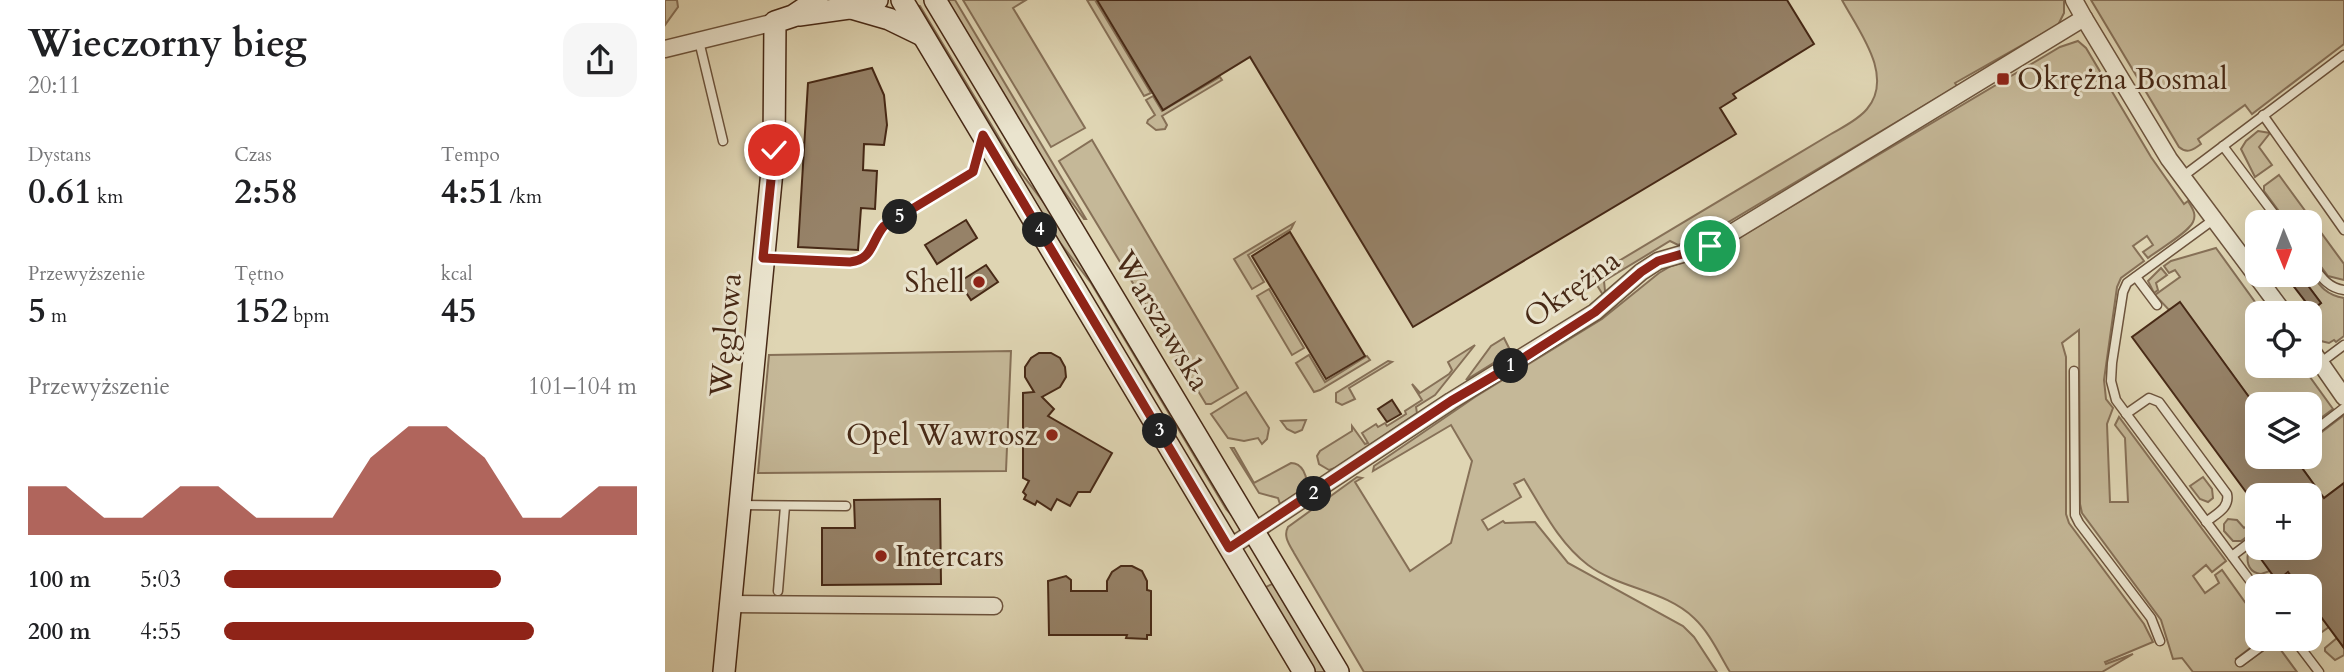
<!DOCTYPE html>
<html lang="pl">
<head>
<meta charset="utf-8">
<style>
  :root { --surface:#fff; --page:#f6f6f6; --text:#202124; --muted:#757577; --accent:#8f2418 }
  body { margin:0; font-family:Cardo,serif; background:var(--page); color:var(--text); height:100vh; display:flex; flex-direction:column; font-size:26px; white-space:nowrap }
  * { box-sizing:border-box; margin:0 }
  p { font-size:23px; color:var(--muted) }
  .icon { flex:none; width:38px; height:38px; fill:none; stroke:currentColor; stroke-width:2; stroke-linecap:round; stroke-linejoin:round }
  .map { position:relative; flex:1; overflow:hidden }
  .drawer { display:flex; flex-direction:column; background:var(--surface); width:665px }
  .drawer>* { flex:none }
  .needle { width:46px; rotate:179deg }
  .buttons { position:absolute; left:1580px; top:210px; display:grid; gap:14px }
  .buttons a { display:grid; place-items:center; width:77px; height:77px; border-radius:14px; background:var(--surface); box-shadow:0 7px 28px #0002; font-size:35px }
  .pin { position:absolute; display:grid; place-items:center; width:60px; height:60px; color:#fff; margin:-30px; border:4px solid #fff; border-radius:50%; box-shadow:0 2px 7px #0007 }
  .km { position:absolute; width:35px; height:35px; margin:-18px; border-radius:50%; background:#222; color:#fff; font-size:19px; line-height:35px; text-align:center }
  .round { display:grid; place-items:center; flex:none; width:74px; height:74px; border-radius:21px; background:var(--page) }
  .headline { display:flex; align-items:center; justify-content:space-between; height:119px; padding:0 28px }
  h1 { font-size:38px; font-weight:700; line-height:52px }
  .metrics { display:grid; grid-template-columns:repeat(3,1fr); gap:10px; height:119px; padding:7px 28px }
  .metrics div { display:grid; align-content:center }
  .metrics b { font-size:35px; font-weight:700 }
  .metrics small { font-size:19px; font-weight:400 }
  .metrics p { font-size:19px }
  .chart { height:196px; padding:14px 28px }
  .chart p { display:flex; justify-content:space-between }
  .chart svg { width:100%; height:126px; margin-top:7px; fill:var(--accent); opacity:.7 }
  ul { padding:0 28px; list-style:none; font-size:23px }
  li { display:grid; grid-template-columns:112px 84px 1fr; align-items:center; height:52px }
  li i { height:18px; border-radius:9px; background:var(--accent) }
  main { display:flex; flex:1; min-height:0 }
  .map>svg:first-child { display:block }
  .green { fill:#c5b898; stroke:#867057; stroke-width:2 }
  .building { fill:#968268; stroke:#472916; stroke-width:2 }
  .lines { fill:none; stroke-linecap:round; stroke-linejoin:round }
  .lane-casing { stroke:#6d543d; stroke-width:11 }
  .street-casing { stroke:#6d543d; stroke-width:19 }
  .secondary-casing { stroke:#472916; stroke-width:24 }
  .lane { stroke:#eae4ce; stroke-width:8 }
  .street { stroke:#eae4ce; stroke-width:16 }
  .secondary { stroke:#eae4ce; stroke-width:21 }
  .route-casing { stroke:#fff; stroke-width:14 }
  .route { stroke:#8f2418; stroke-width:9 }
  .poi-dot { fill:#8f2418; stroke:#eae4ce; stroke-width:2.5 }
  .labels { text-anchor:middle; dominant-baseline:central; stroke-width:6; stroke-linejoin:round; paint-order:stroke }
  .poi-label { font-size:30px; fill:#472916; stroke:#eae4ce; text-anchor:start }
  .street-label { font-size:30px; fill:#472916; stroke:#eae4ce }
</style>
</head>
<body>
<main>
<section class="drawer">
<div class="headline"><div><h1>Wieczorny bieg</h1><p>20:11</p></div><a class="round"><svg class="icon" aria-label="share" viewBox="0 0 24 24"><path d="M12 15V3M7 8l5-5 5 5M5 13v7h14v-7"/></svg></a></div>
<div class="metrics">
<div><p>Dystans</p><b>0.61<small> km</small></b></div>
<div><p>Czas</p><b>2:58</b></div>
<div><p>Tempo</p><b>4:51<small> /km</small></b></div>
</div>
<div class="metrics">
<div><p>Przewyższenie</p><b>5<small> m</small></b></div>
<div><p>Tętno</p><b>152<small> bpm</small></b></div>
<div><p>kcal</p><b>45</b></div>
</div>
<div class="chart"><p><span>Przewyższenie</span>101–104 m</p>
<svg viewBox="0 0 160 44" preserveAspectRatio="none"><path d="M0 44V27L10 27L20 38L30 38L40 27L50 27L60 38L70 38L80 38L90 17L100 6L110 6L120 17L130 38L140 38L150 27L160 27V44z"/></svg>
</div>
<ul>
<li><b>100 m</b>5:03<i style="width:67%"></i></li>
<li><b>200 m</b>4:55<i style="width:75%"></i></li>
</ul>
</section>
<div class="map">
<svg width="1679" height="672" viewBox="0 0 1679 672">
  <rect width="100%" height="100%" fill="#dfd5b3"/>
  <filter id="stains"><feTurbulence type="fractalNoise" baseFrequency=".00286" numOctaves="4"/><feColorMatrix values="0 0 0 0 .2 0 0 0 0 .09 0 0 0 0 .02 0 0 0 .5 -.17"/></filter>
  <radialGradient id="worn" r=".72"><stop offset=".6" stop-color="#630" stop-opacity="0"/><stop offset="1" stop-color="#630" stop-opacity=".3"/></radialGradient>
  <g class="green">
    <path d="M0,0h12l1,7 -13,18z"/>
    <path d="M281,0h9l131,219h-2l-32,-44z"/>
    <path d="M298,0h63l-13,8 72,120 -34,19z"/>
    <path d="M422,0h8l56,93 -7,3z"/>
    <path d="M1177,0h222v13l-6,12 -103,58 2,3 -252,150 -27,9 -8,-4 -66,40 1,10 -2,4 -11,-18 239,-143c12,-7 27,-14 36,-25 28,-33 -9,-79 -25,-109z"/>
    <path d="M1426,0h253v44l-92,70 -7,-9 -47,34 3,5c-8,6 -14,10 -22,3z"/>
    <path d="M251,5l4,1 96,160 41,54 178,299 -9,-10 -135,-226 -33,-43z"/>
    <path d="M1413,41l8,7 65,109 33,47 4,-3c4,7 9,13 5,21 -5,11 -35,28 -45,36l-5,-6 10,-7 -6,-9 -14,10 11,15 -23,17 -4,9 -13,93 2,19 7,9 -6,16 3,78h18l-3,-64 -10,-13 4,-8 107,144 -14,11 -6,-7 -13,11 12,17 14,-10 -4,-8 7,-5 35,49v20h5l-26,20 6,7 33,-24 22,30h-104l-11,-14 -9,1 -12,-39 -79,-107 -2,-9 -1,-174 -17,13 4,14v157l3,9 75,101 9,18 -48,20 1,2 27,-10 -31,18h-372c-11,-18 -20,-39 -36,-54 -29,-28 -74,-29 -106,-53 -29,-22 -45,-55 -64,-86l-10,5 7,13 -39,23 6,10 15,-9 2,2 30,-1 33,41 115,63 11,11 23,35h-353l-70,-119c-5,-9 -11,-17 -6,-26l69,-50 5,1 -7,4 55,89 41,-28 21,-82 -21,-36 -78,46 1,-5 101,-69 127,-78 57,-46 12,-7 42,-13 347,-206z"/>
    <path d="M555,77l2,3 -60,36 5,9 -2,4 -9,1 -9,-7 1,-3 7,-5 -9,-15 7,-4 9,15z"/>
    <path d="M1593,131l12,2 -11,14 13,18 -17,12 -14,-28 5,-8z"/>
    <path d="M427,140l146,248 -27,16h-5l-147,-243z"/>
    <path d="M1614,175l65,89v16l-16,-4 -18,-24v-30h-23l-23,-31v-5z"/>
    <path d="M629,223l-3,6 -43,26 16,27 -12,7 -18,-30z"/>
    <path d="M1551,248l47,65h-6v53h45l31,43 -23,17v-22h-53v4l-77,-105 -11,7 -14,-15 25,-18 -5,-7 -6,3 -5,-7 7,-5z"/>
    <path d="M1496,268l6,7 -11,8 2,7 -4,3 -6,-12z"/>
    <path d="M1645,272c10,14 16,23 34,26v38l-8,6 -2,-2 -5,3 -8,-2 -10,-15 1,-16 9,-7 -21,-28h10z"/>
    <path d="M604,289l35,59 -12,7 -35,-59z"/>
    <path d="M839,338l7,14 -45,28 25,-34z"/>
    <path d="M810,345l-40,50 -19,12 1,6 -79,54 -9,3 -10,-6 -2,-8 3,-5 32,-20v-5l13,18 3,-1 -6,-10 14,-9 2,3 7,-4 2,3 19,-12 -1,-3 17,-11 -10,-16 8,9 29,-19 3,-4 -4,-8z"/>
    <path d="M346,351l-5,120 -248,2 11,-118z"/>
    <path d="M644,355l16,27 42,-26 3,4 -50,30 -6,2 -18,-29z"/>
    <path d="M723,361l4,1 -43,26 6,11 -13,6 -6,-3v-9z"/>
    <path d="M581,392l23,36 -2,11 -5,5 -4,-6 -14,3 -16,-3 -17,-24z"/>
    <path d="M1679,415v68l-32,24 -2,-12h-6l-6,-7 12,-9 -16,-22h16v-16z"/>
    <path d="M641,420l-4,10 -7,3 -8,-4 -6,-8z"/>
    <path d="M566,448h3l20,35 37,-20c11,0 17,13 15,23l-6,7 -20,11 -2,-6 -19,-5z"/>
    <path d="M1538,477l9,12 1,9 -5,4 -8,-3 -10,-13z"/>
    <path d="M1592,518v11l-16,12h-8l-9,-10v-7l4,-5 9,1 7,8z"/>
    <path d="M1592,545l-2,4 15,22 -9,3c-11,-1 -15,-10 -13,-21z"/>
    <path d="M609,583l53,89h-12l-51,-84z"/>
    <path d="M1645,612l4,5 4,-4 11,14 -10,7h-7l-2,-3z"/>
    <path d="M1672,638l7,10v7l-9,5 -10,-9v-3z"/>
  </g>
  <g class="building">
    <path d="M432,0h690l27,44 -81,50 3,4 -16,10 16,26 -323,193 -163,-270 -87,53z"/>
    <path d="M207,68l12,27 3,30 -3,20 -20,-1 -1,26 14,1 -2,38 -14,-1 -3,42 -60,-3 10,-164z"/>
    <path d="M301,220l11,18 -40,26 -12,-19z"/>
    <path d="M625,232l75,124 -39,23 -74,-123z"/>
    <path d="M321,265l12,17 -27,18 -12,-18z"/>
    <path d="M1620,275h15l21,28 -9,7z"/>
    <path d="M1515,302l77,106v49h37l30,41 20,-15v165l-34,-46v-16h-12l-10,-14 -11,9 -24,-33h57v-53h-53v12l-125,-170z"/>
    <path d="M374,353h12l9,5 5,9 1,10 -6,10 -18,10 12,12 -6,7 64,37 -22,39h-12l-8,14 -13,-7 -6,11 -14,-9 -2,4 -11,-6 2,-4 -3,-3 6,-11 -6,-3v-85l11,-1 -9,-15v-10l6,-9z"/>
    <path d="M727,400l9,14 -14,8 -9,-13z"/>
    <path d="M275,499l1,85 -119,1v-57h33l-1,-28z"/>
    <path d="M456,566h11l10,5 5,10v9l4,1v44h-4v4l-21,-1 1,-3h-78l-1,-54 18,-5 5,4v11h36v-10l5,-9z"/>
  </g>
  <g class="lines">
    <defs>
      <g id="lane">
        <path d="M34,41l24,100"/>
        <path d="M1598,115l81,115"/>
        <path d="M1558,146l57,76"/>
        <path d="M1517,177l162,-122"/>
        <path d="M1548,220l-86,63 -4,9 -11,71 -1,18 5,19 141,190"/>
        <path d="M101,259l84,3c23,-2 21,-21 34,-36l89,-54 9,-31"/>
        <path d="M1645,262c10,13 17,26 34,28"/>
        <path d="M1471,277l21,28"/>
        <path d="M1655,363l24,-18"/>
        <path d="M1409,371l1,144 4,8 72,95 9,23"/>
        <path d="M1461,414l23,-16 10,4 68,92c3,14 -11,20 -21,28"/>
        <path d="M1645,434l34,-26"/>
        <path d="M75,505l106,1"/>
        <path d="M1567,556l25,-19"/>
        <path d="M113,591l7,-85"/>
        <path d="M1629,639l25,33"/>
        <path d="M1575,662l31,-23"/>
      </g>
      <g id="street">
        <path d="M1419,18l85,141 115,154"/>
        <path d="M0,49l110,-27"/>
        <path d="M1645,348l34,49"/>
        <path d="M564,548l222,-147 144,-89 46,-40 17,-11 52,-15 374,-228 -10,-18"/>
        <path d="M66,604l263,2"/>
      </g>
      <g id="secondary">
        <path d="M237,0l402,672"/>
        <path d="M270,0l403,672"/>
        <path d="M186,8l38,11 33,16"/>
        <path d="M134,15l50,-7 28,-8"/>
        <path d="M59,672l50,-522 1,-128 18,-6 24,-16"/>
      </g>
    </defs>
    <use href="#lane" class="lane-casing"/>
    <use href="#street" class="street-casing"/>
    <use href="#secondary" class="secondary-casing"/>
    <use href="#lane" class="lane"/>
    <use href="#street" class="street"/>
    <use href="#secondary" class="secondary"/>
  </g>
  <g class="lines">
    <defs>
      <path id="route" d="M109,150l-11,108 87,4c23,-2 21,-21 34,-36l89,-54 10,-37 246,413 222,-147 60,-35 84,-54 46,-40 17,-11 52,-15"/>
    </defs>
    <use href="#route" class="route-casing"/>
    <use href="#route" class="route"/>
  </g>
  <g class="poi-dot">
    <rect x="1331" y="72" width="14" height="14" rx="3.5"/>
    <circle cx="314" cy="282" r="7"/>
    <circle cx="387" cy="435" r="7"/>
    <circle cx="216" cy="556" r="7"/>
  </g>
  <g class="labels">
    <g class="poi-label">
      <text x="1352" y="79">Okrężna Bosmal</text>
      <text x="300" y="282" text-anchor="end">Shell</text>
      <text x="373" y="435" text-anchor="end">Opel Wawrosz</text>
      <text x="230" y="556">Intercars</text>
    </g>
    <g class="street-label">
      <text transform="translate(907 289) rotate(-36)">Okrężna</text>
      <text transform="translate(497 321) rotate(59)">Warszawska</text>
      <text transform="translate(61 335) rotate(-85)">Węglowa</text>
    </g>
  </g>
  <rect width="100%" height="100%" filter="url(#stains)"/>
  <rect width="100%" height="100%" fill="url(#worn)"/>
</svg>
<div class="buttons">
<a><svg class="needle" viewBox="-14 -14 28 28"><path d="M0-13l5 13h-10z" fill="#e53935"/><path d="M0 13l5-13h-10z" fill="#757577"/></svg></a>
<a><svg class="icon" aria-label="locate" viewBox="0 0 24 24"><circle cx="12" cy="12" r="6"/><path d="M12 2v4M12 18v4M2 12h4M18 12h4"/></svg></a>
<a><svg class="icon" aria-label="layers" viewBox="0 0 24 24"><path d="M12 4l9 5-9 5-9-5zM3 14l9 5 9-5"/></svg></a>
<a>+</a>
<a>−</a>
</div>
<div class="pin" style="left:1045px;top:246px;background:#1e9e55"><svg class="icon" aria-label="arrive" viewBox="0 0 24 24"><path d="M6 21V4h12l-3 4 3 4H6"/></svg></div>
<div class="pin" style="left:109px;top:150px;background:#d93025"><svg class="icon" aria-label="check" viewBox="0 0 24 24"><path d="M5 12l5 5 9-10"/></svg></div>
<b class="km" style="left:846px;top:366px">1</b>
<b class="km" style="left:649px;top:494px">2</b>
<b class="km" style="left:495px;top:431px">3</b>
<b class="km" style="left:375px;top:230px">4</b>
<b class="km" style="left:235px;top:217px">5</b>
</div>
</main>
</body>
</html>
